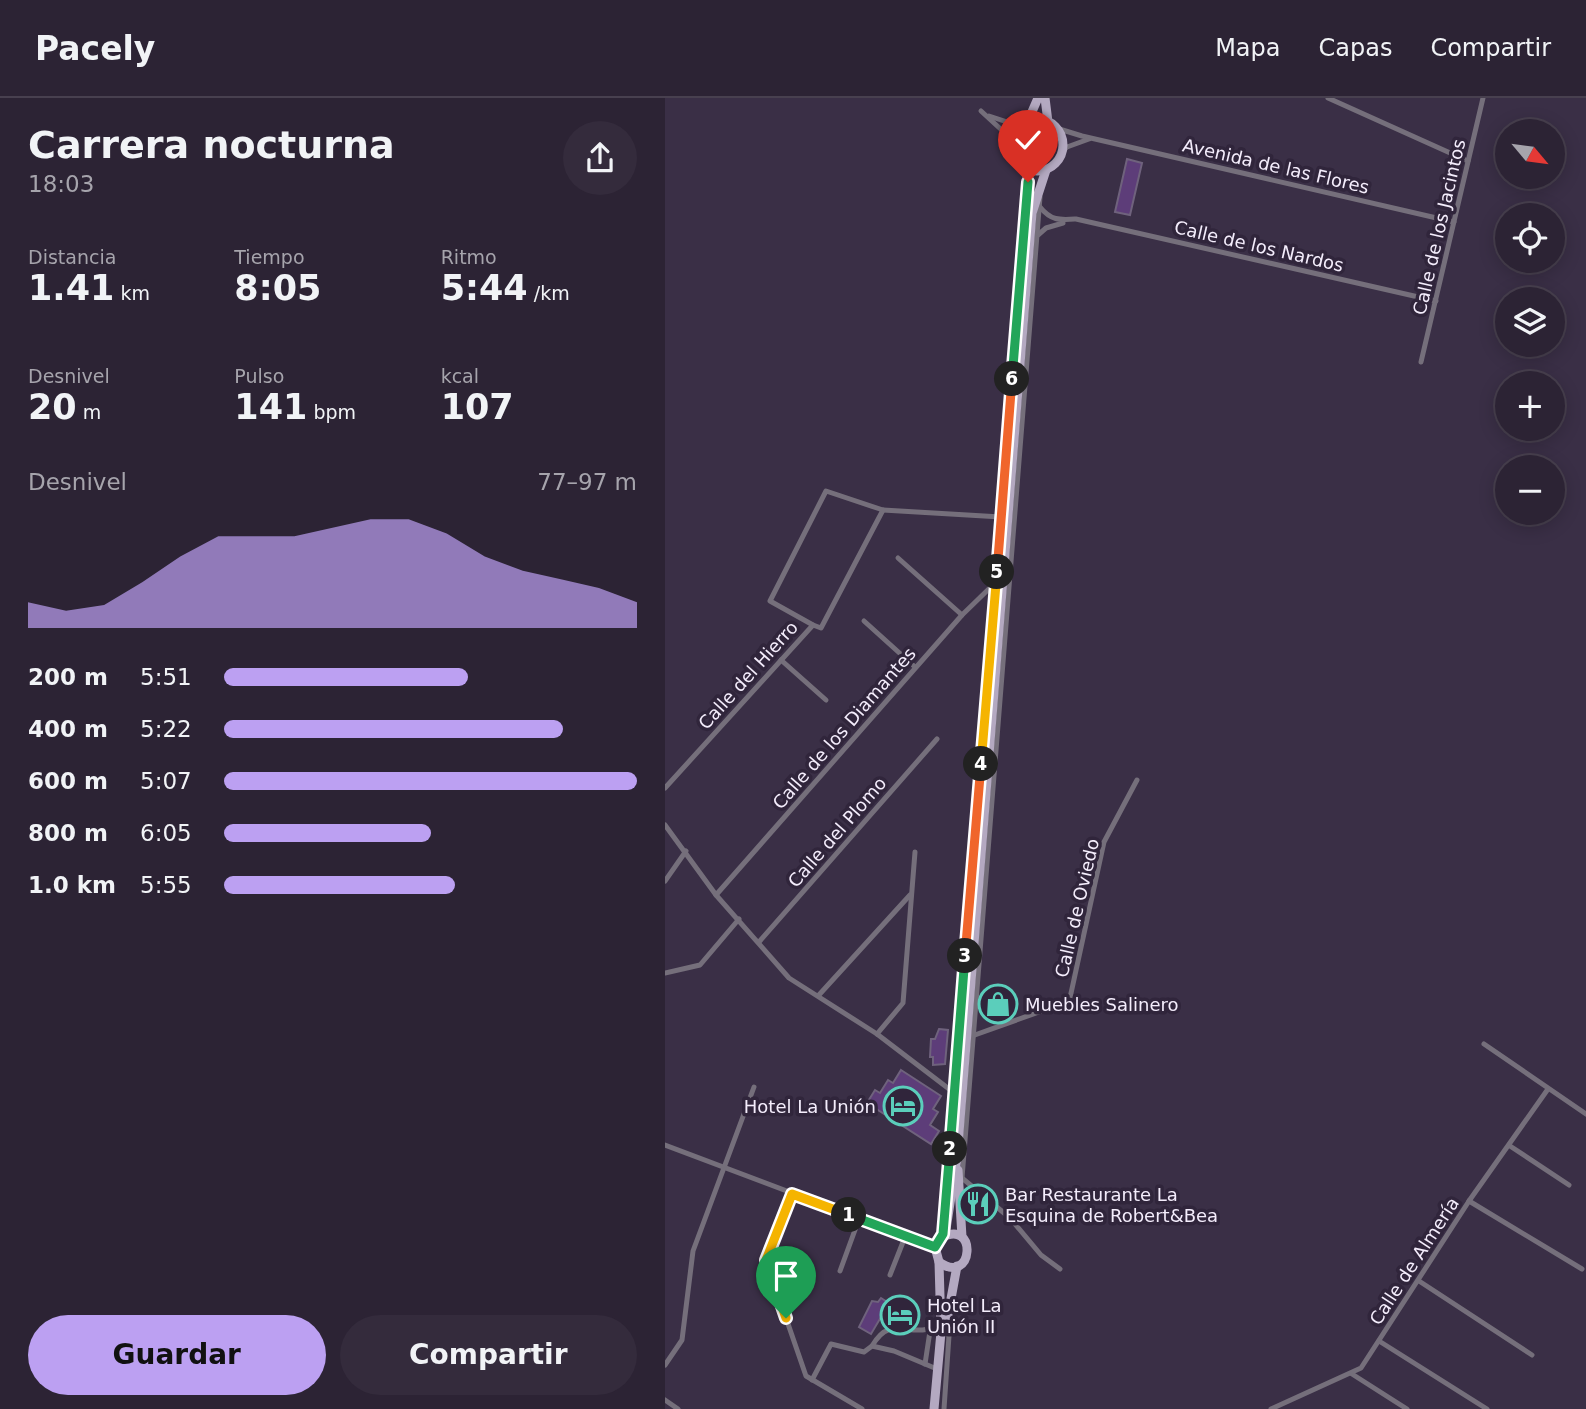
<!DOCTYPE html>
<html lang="es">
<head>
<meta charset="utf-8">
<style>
  :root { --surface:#2c2334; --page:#342b3c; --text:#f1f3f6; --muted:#a6a4ac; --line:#48404f; --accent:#bca0f2 }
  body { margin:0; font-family:"DejaVu Sans",sans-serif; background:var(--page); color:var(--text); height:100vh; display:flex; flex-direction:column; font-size:26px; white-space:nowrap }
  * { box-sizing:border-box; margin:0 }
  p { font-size:23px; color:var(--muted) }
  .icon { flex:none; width:38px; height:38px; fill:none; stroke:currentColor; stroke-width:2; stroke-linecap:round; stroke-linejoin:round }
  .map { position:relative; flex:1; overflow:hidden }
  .panel { display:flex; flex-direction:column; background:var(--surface); width:665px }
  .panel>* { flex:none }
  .needle { width:46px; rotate:119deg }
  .controls { position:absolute; left:830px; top:21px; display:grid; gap:14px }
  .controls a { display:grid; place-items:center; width:70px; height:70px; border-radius:50%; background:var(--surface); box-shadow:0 4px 18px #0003,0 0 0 2px var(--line); font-size:35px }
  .pin { position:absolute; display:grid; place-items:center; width:60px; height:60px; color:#fff; margin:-72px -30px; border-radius:50% 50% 50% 0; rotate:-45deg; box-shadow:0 0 7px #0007 }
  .pin .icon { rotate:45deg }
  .km { position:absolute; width:35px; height:35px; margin:-18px; border-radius:50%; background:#222; color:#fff; font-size:19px; line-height:35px; text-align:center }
  .round { display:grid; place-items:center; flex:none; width:74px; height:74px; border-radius:37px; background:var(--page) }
  .head { display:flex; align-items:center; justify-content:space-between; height:119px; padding:0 28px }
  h1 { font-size:38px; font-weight:700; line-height:52px }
  .metrics { display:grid; grid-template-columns:repeat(3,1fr); gap:10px; height:119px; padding:7px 28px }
  .metrics div { display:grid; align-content:center }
  .metrics b { font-size:35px; font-weight:700 }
  .metrics small { font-size:19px; font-weight:400 }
  .metrics p { font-size:19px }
  .chart { height:196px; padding:14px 28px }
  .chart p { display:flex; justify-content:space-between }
  .chart svg { width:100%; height:126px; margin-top:7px; fill:var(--accent); opacity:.7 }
  .cta { display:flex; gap:14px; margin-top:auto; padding:14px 28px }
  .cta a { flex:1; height:80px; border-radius:42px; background:var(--accent); color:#111; font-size:28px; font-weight:700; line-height:80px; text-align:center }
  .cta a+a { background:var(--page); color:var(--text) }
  ul { padding:0 28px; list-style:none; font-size:23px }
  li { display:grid; grid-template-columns:112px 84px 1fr; align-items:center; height:52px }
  li i { height:18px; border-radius:9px; background:var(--accent) }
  header { display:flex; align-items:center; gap:42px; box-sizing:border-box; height:98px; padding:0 35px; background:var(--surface); border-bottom:2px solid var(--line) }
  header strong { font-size:33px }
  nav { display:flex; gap:38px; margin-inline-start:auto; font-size:24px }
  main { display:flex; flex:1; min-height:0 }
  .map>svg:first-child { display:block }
  .building { fill:#5d3d79; stroke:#6f627d; stroke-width:2 }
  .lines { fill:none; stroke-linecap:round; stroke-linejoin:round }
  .street { stroke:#756f7b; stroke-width:5 }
  .primary { stroke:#b4a9c1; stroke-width:9 }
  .split-1-casing { stroke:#fff; stroke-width:14 }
  .split-2-casing { stroke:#fff; stroke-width:14 }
  .split-3-casing { stroke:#fff; stroke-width:14 }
  .split-4-casing { stroke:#fff; stroke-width:14 }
  .split-5-casing { stroke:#fff; stroke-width:14 }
  .split-6-casing { stroke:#fff; stroke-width:14 }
  .split-7-casing { stroke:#fff; stroke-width:14 }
  .split-1 { stroke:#f5b400; stroke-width:9 }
  .split-2 { stroke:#22a559; stroke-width:9 }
  .split-3 { stroke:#22a559; stroke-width:9 }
  .split-4 { stroke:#f0652b; stroke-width:9 }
  .split-5 { stroke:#f5b400; stroke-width:9 }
  .split-6 { stroke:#f0652b; stroke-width:9 }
  .split-7 { stroke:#22a559; stroke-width:9 }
  .labels { text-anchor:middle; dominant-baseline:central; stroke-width:7; stroke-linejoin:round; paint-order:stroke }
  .street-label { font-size:18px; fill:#f4edfc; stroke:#30253b }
  .poi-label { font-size:18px; fill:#f4edfc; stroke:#30253b; text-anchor:start }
</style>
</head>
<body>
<header>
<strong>Pacely</strong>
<nav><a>Mapa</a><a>Capas</a><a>Compartir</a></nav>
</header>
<main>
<section class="panel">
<div class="head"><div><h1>Carrera nocturna</h1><p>18:03</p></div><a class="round"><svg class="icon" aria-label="share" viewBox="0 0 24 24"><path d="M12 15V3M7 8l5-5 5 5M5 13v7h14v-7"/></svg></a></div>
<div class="metrics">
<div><p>Distancia</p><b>1.41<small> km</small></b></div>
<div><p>Tiempo</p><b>8:05</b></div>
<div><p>Ritmo</p><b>5:44<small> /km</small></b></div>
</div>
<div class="metrics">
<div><p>Desnivel</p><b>20<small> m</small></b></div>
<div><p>Pulso</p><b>141<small> bpm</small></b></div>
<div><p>kcal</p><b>107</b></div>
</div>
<div class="chart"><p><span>Desnivel</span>77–97 m</p>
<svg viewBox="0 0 160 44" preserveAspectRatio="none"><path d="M0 44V35L10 38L20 36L30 28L40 19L50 12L60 12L70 12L80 9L90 6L100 6L110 11L120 19L130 24L140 27L150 30L160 35V44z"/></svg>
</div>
<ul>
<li><b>200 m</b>5:51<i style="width:59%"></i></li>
<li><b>400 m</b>5:22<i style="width:82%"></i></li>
<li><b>600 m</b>5:07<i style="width:100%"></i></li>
<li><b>800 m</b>6:05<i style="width:50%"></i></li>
<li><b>1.0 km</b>5:55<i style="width:56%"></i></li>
</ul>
<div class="cta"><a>Guardar</a><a>Compartir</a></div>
</section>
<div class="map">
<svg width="921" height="1311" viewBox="0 0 921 1311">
  <rect width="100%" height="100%" fill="#3a2f46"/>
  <g class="building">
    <path d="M462,61l15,4 -12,52 -15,-3z"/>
    <path d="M274,931l9,1 -3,34 -12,1v-8h-3l1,-18h4z"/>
    <path d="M236,972l40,26 -8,13 5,3 -8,13 9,6 -8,13 -64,-41 8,-13 5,3 8,-13 5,3z"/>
    <path d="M122,1157l7,13 -17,6 -4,-14z"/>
    <path d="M216,1200l8,5 26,16 -11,3 -20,-10 -13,22 -12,-7 13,-26 6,1z"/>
  </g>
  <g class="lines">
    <g class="street">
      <path d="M663,0l140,63"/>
      <path d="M316,13l25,23 5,10"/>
      <path d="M324,18l30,10"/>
      <path d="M391,30l26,8 372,86"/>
      <path d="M397,54l5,-5 22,-8"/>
      <path d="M375,109c11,14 20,13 36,12l360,82"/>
      <path d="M373,137l8,-7 17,-5"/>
      <path d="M756,264l62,-264"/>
      <path d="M233,460l64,57"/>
      <path d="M199,523l51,46"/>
      <path d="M148,527l-43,-24 56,-110 57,19 118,7"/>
      <path d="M116,562l45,40"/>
      <path d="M0,690l148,-163 8,3 62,-118"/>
      <path d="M0,727l51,70 73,83 88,56 76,58"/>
      <path d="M0,783l21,-30"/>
      <path d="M51,797l246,-280 34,-33"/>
      <path d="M94,844l178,-203"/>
      <path d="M0,875l35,-8 39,-46"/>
      <path d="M153,898l92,-101"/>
      <path d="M212,936l26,-31 12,-151"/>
      <path d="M307,938l78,-28 18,-1 36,-165 33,-62"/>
      <path d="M819,946l102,70"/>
      <path d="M0,1047l270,102"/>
      <path d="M845,1048l59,39"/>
      <path d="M297,1080l78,-981"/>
      <path d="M297,1080l48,40 31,37 19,14"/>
      <path d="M127,1096l-26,66 40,116 56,33"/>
      <path d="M804,1103l113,68"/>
      <path d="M280,1112l82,-1009"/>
      <path d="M175,1173l19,-52"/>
      <path d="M225,1177l15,-38"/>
      <path d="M754,1183l113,74"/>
      <path d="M714,1243l108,68"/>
      <path d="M207,1248c20,-35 38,-4 69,-22"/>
      <path d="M260,1266l5,-33"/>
      <path d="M0,1267l17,-25 11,-89 61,-164"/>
      <path d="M687,1276l55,35"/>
      <path d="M147,1282l19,-36 33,8 8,-6 22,5 43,18"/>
      <path d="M0,1302l13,9"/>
      <path d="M279,1311l6,-88"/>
      <path d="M606,1311l90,-41 108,-167 79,-112"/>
    </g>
    <g class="primary">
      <path d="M380,0l3,24"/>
      <circle cx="372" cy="47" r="26"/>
      <path d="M363,23l10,-23"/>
      <path d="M361,71l5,39"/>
      <path d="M293,1072l4,67"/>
      <path d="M274,1164c35,25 39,-45 2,-24"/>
      <path d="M281,1228l11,-60"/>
      <path d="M269,1311l7,-77 -2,-70 -4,-15 11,-18 11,-71 75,-945 14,-43"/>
    </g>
  </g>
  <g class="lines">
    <defs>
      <path id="split-1" d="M121,1220l-20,-58 26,-66 57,21"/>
      <path id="split-2" d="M184,1117l86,32 8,-13 7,-85"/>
      <path id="split-3" d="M285,1051l15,-193"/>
      <path id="split-4" d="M300,858l16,-192"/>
      <path id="split-5" d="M316,666l16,-192"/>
      <path id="split-6" d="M332,474l15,-193"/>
      <path id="split-7" d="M347,281l16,-197"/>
    </defs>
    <use href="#split-1" class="split-1-casing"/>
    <use href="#split-2" class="split-2-casing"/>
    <use href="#split-3" class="split-3-casing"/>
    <use href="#split-4" class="split-4-casing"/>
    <use href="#split-5" class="split-5-casing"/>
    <use href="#split-6" class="split-6-casing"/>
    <use href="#split-7" class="split-7-casing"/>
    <use href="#split-1" class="split-1"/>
    <use href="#split-2" class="split-2"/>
    <use href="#split-3" class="split-3"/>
    <use href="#split-4" class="split-4"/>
    <use href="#split-5" class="split-5"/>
    <use href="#split-6" class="split-6"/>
    <use href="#split-7" class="split-7"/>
  </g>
  <defs>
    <symbol id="shop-ring" viewBox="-11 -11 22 22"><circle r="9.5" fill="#30253b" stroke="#5bcebb" stroke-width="1.5"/><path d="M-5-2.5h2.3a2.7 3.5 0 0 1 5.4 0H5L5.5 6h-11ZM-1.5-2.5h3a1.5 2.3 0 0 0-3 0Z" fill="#5bcebb"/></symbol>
    <symbol id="hotel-ring" viewBox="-11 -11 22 22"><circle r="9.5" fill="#30253b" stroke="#5bcebb" stroke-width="1.5"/><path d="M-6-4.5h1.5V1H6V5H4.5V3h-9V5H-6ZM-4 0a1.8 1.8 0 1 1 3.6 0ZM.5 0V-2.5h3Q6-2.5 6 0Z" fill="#5bcebb"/></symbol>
    <symbol id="restaurant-ring" viewBox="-11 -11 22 22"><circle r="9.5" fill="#30253b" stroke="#5bcebb" stroke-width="1.5"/><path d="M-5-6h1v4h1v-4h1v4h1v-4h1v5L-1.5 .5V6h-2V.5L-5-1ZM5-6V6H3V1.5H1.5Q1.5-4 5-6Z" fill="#5bcebb"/></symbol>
  </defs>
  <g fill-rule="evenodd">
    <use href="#shop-ring" x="311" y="884" width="44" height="44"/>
    <use href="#hotel-ring" x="216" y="986" width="44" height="44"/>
    <use href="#restaurant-ring" x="291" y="1084" width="44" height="44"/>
    <use href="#hotel-ring" x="213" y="1195" width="44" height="44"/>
  </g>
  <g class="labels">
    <g class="street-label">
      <text transform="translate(611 68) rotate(13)">Avenida de las Flores</text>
      <text transform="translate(774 129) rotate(-77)">Calle de los Jacintos</text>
      <text transform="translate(594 148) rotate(13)">Calle de los Nardos</text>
      <text transform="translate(83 577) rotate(-48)">Calle del Hierro</text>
      <text transform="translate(179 630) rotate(-49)">Calle de los Diamantes</text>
      <text transform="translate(172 734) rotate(-49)">Calle del Plomo</text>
      <text transform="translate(412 810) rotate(-77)">Calle de Oviedo</text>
      <text transform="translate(749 1163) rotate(-57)">Calle de Almería</text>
    </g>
    <g class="poi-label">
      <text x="360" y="906">Muebles Salinero</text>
      <text x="211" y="1008" text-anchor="end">Hotel La Unión</text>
      <text x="340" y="1096">Bar Restaurante La<tspan x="340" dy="21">Esquina de Robert&amp;Bea</tspan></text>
      <text x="262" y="1207">Hotel La<tspan x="262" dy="21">Unión II</tspan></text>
    </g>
  </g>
</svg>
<div class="controls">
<a><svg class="needle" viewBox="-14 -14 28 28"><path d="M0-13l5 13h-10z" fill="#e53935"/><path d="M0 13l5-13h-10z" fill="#a6a4ac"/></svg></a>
<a><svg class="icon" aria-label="locate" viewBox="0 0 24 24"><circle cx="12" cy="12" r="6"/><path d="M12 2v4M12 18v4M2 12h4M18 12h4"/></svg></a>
<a><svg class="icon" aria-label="layers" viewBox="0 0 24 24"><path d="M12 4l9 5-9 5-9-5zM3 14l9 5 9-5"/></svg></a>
<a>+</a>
<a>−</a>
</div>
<div class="pin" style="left:121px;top:1220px;background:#1e9e55"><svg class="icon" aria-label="arrive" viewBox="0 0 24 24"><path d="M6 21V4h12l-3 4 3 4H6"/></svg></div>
<div class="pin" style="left:363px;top:84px;background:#d93025"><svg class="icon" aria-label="check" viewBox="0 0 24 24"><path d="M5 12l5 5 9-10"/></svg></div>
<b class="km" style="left:184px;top:1117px">1</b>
<b class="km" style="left:285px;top:1051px">2</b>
<b class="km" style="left:300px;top:858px">3</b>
<b class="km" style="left:316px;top:666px">4</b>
<b class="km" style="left:332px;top:474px">5</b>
<b class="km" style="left:347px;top:281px">6</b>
</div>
</main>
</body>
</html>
